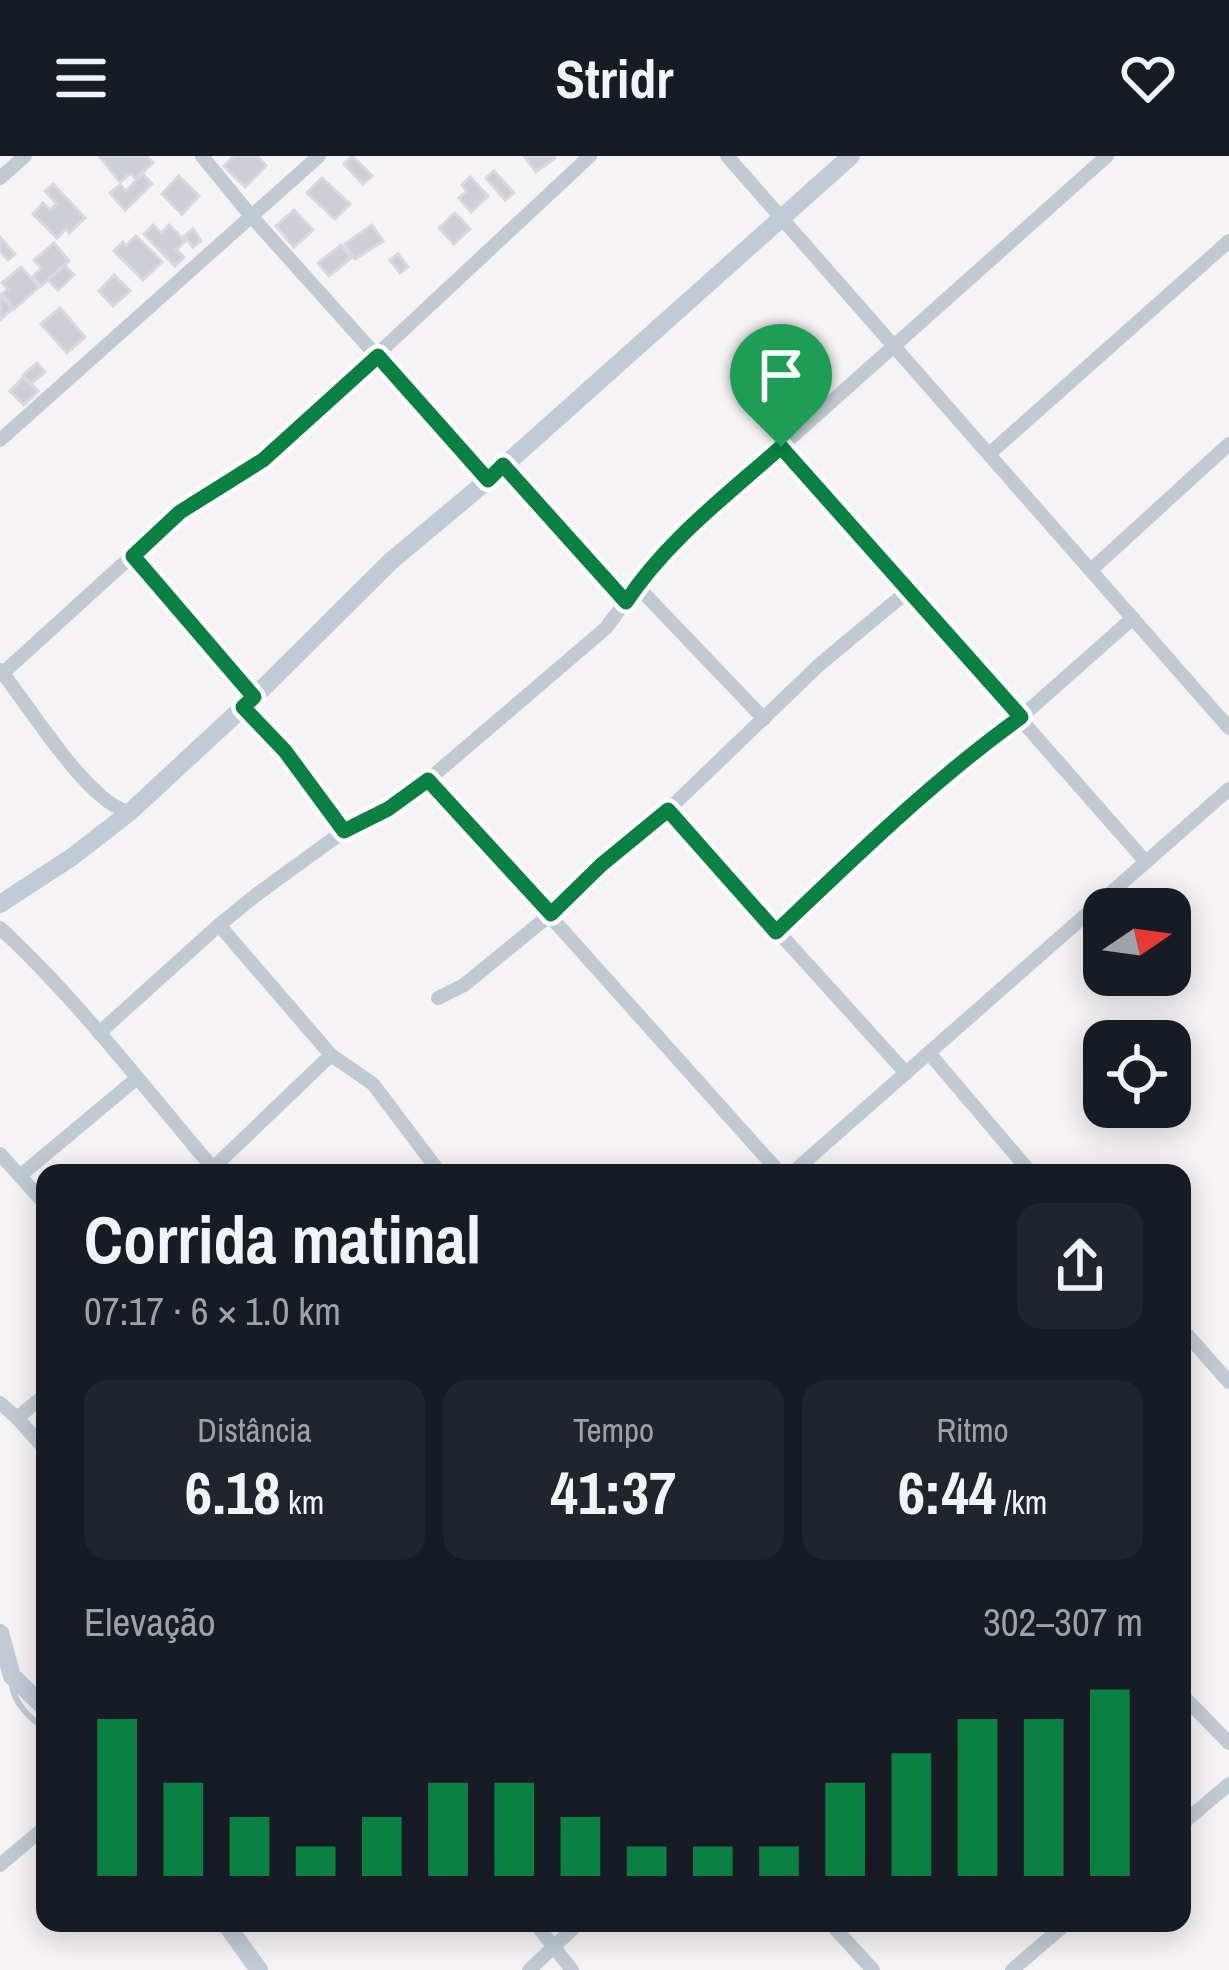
<!DOCTYPE html>
<html lang="pt">
<head>
<meta charset="utf-8">
<style>
  :root { --surface:#171b24; --page:#20242c; --text:#f1f3f6; --muted:#9ea1a6; --accent:#0b8043 }
  body { margin:0; font-family:"Archivo Narrow",sans-serif; background:var(--page); color:var(--text); height:100vh; display:flex; flex-direction:column; font-size:45px; white-space:nowrap }
  * { box-sizing:border-box; margin:0 }
  p { font-size:39px; color:var(--muted) }
  .icon { flex:none; width:66px; height:66px; fill:none; stroke:currentColor; stroke-width:2; stroke-linecap:round; stroke-linejoin:round }
  .map { position:relative; flex:1; overflow:hidden }
  .sheet { position:absolute; left:36px; top:1008px; width:1155px; height:768px; display:flex; flex-direction:column; background:var(--surface); border-radius:24px; box-shadow:0 6px 30px #0003 }
  .sheet>* { flex:none }
  .needle { width:78px; rotate:77deg }
  .fabs { position:absolute; left:1083px; top:732px; display:grid; gap:24px }
  .fabs a { display:grid; place-items:center; width:108px; height:108px; border-radius:24px; background:var(--surface); box-shadow:0 6px 30px #0003; font-size:60px }
  .pin { position:absolute; display:grid; place-items:center; width:102px; height:102px; color:#fff; margin:-123px -51px; border-radius:50% 50% 50% 0; rotate:-45deg; box-shadow:0 0 12px #0007 }
  .pin .icon { rotate:45deg }
  .round { display:grid; place-items:center; flex:none; width:126px; height:126px; border-radius:24px; background:var(--page) }
  .overview { display:flex; align-items:center; justify-content:space-between; height:204px; padding:0 48px }
  h1 { font-size:66px; font-weight:700; line-height:90px }
  .metrics { display:grid; grid-template-columns:repeat(3,1fr); gap:18px; height:204px; padding:12px 48px }
  .metrics div { display:grid; align-content:center; border-radius:24px; background:var(--page); text-align:center }
  .metrics b { font-size:60px; font-weight:700 }
  .metrics small { font-size:33px; font-weight:400 }
  .metrics p { font-size:33px }
  .chart { height:336px; padding:24px 48px }
  .chart p { display:flex; justify-content:space-between }
  .chart svg { width:100%; height:216px; margin-top:12px; stroke:var(--accent); stroke-width:6 }
  header { display:flex; justify-content:space-between; align-items:center; height:156px; padding:0 48px; background:var(--surface); font-size:54px; font-weight:700 }
  .map>svg:first-child { display:block }
  .building { fill:#cdcfd5; stroke:#d7d9de; stroke-width:3 }
  .lines { fill:none; stroke-linecap:round; stroke-linejoin:round }
  .lane { stroke:#c1cad2; stroke-width:6 }
  .street { stroke:#c1cad2; stroke-width:14 }
  .secondary { stroke:#c1cbd6; stroke-width:18 }
  .route-casing { stroke:#fff; stroke-width:24 }
  .route { stroke:#0b8043; stroke-width:15 }
</style>
</head>
<body>
<header><svg class="icon" aria-label="menu" viewBox="0 0 24 24"><path d="M4 6h16M4 12h16M4 18h16"/></svg>Stridr<svg class="icon" aria-label="heart" viewBox="0 0 24 24"><path d="M12 20l-8-8c-3-5 5-10 8-4 3-6 11-1 8 4z"/></svg></header>
<div class="map">
<svg width="1229" height="1814" viewBox="0 0 1229 1814">
  <rect width="100%" height="100%" fill="#f5f3f3"/>
  <g class="building">
    <path d="M99,0h48l6,7 -18,15 -4,-5 -11,9z"/>
    <path d="M234,0h23l9,10 -21,21 -21,-21z"/>
    <path d="M352,0l20,20 -9,8 -19,-20z"/>
    <path d="M524,0h29l2,2 -19,14z"/>
    <path d="M494,15l20,22 -9,7 -19,-22z"/>
    <path d="M143,18l9,10 -27,26 -15,-17 10,-8 6,6z"/>
    <path d="M179,20l20,20 -17,18 -20,-20z"/>
    <path d="M470,21l18,19 -17,16 -12,-14 8,-7 -5,-6z"/>
    <path d="M322,22l28,26 -15,15 -28,-26z"/>
    <path d="M53,28l32,34 -16,15 -3,-4 -9,9 -24,-24 10,-11 7,7 7,-6 -12,-13z"/>
    <path d="M294,54l19,20 -19,17 -18,-21z"/>
    <path d="M455,57l15,16 -16,15 -15,-16z"/>
    <path d="M153,69l8,8 8,-8 16,16 -9,9 8,7 -9,9 -31,-32z"/>
    <path d="M372,69l11,16 -28,18 -10,-15z"/>
    <path d="M193,73l8,12 -8,6 -9,-11z"/>
    <path d="M136,80l26,26 -19,18 -29,-29 9,-9 3,4z"/>
    <path d="M0,81l15,17 -7,6 -8,-9z"/>
    <path d="M54,87l15,18 -28,25 -9,-9 10,-9 -8,-8z"/>
    <path d="M341,89l10,13 -22,18 -11,-13z"/>
    <path d="M398,98l10,13 -8,6 -10,-13z"/>
    <path d="M64,109l10,10 -16,15 -10,-10z"/>
    <path d="M21,111l18,20 -25,22 -12,-15 6,-5 -6,-6z"/>
    <path d="M114,119l16,16 -17,15 -14,-15z"/>
    <path d="M0,139l12,14 -12,11z"/>
    <path d="M60,152l25,29 -18,16 -26,-29z"/>
    <path d="M37,207l8,9 -15,12 -7,-9z"/>
    <path d="M24,221l14,14 -14,14 -14,-14z"/>
  </g>
  <g class="lines">
    <path class="lane" d="M12,1529c2,18 18,34 33,43"/>
    <g class="street">
      <path d="M202,0l49,60 237,264"/>
      <path d="M727,0l502,572"/>
      <path d="M0,22l25,-22"/>
      <path d="M0,284l319,-284"/>
      <path d="M781,291l365,415"/>
      <path d="M989,298l240,-213"/>
      <path d="M503,309l123,137"/>
      <path d="M133,400l121,141"/>
      <path d="M1091,414l138,-126"/>
      <path d="M637,430l127,133"/>
      <path d="M0,514c27,32 89,136 130,142"/>
      <path d="M3,517l177,-161 84,-52 326,-304"/>
      <path d="M243,551l42,44 59,80"/>
      <path d="M668,654l238,263"/>
      <path d="M219,769l112,130 42,29 67,89"/>
      <path d="M0,772c80,74 146,162 217,245"/>
      <path d="M776,776l122,-117 78,-66 45,-32 112,-99"/>
      <path d="M438,842l26,-13 87,-71 50,-49 67,-55 151,-145 90,-75"/>
      <path d="M99,877l120,-108 37,-30 88,-64 44,-22 40,-29"/>
      <path d="M929,897l102,120"/>
      <path d="M0,998l45,50"/>
      <path d="M213,1012l118,-113"/>
      <path d="M780,1017l-352,-393 178,-152 31,-42 46,-52 424,-378"/>
      <path d="M792,1017l437,-384"/>
      <path d="M21,1019l115,-96"/>
      <path d="M1182,1173l47,53"/>
      <path d="M0,1247l17,15 28,31"/>
      <path d="M17,1262l28,-23"/>
      <path d="M1182,1539l47,48"/>
      <path d="M1182,1668l47,-40"/>
      <path d="M0,1709l45,-38"/>
      <path d="M535,1767l37,47"/>
      <path d="M830,1767l43,47"/>
      <path d="M529,1814l50,-47"/>
      <path d="M1012,1814l55,-47"/>
    </g>
    <g class="secondary">
      <path d="M0,748l72,-47 58,-45 124,-115 137,-136 97,-81 363,-324"/>
      <path d="M0,1477l12,43 33,32"/>
      <path d="M225,1767l34,47"/>
    </g>
  </g>
  <g class="lines">
    <defs>
      <path id="route" d="M378,200l110,124 15,-15 123,137c40,-61 101,-107 155,-155l240,270c-89,64 -166,140 -245,215l-108,-122 -67,55 -50,49 -123,-134 -40,29 -44,22 -59,-80 -42,-44 11,-10 -121,-141 47,-44 83,-52z"/>
    </defs>
    <use href="#route" class="route-casing"/>
    <use href="#route" class="route"/>
  </g>
</svg>
<div class="fabs">
<a><svg class="needle" viewBox="-14 -14 28 28"><path d="M0-13l5 13h-10z" fill="#e53935"/><path d="M0 13l5-13h-10z" fill="#9ea1a6"/></svg></a>
<a><svg class="icon" aria-label="locate" viewBox="0 0 24 24"><circle cx="12" cy="12" r="6"/><path d="M12 2v4M12 18v4M2 12h4M18 12h4"/></svg></a>
</div>
<div class="pin" style="left:781px;top:291px;background:#1e9e55"><svg class="icon" aria-label="arrive" viewBox="0 0 24 24"><path d="M6 21V4h12l-3 4 3 4H6"/></svg></div>
<section class="sheet">
<div class="overview"><div><h1>Corrida matinal</h1><p>07:17 · 6 × 1.0 km</p></div><a class="round"><svg class="icon" aria-label="share" viewBox="0 0 24 24"><path d="M12 15V3M7 8l5-5 5 5M5 13v7h14v-7"/></svg></a></div>
<div class="metrics">
<div><p>Distância</p><b>6.18<small> km</small></b></div>
<div><p>Tempo</p><b>41:37</b></div>
<div><p>Ritmo</p><b>6:44<small> /km</small></b></div>
</div>
<div class="chart"><p><span>Elevação</span>302–307 m</p>
<svg viewBox="0 0 160 44" preserveAspectRatio="none"><path d="M5 44V12M15 44V25M25 44V32M35 44V38M45 44V32M55 44V25M65 44V25M75 44V32M85 44V38M95 44V38M105 44V38M115 44V25M125 44V19M135 44V12M145 44V12M155 44V6"/></svg>
</div>
</section>
</div>
</body>
</html>
